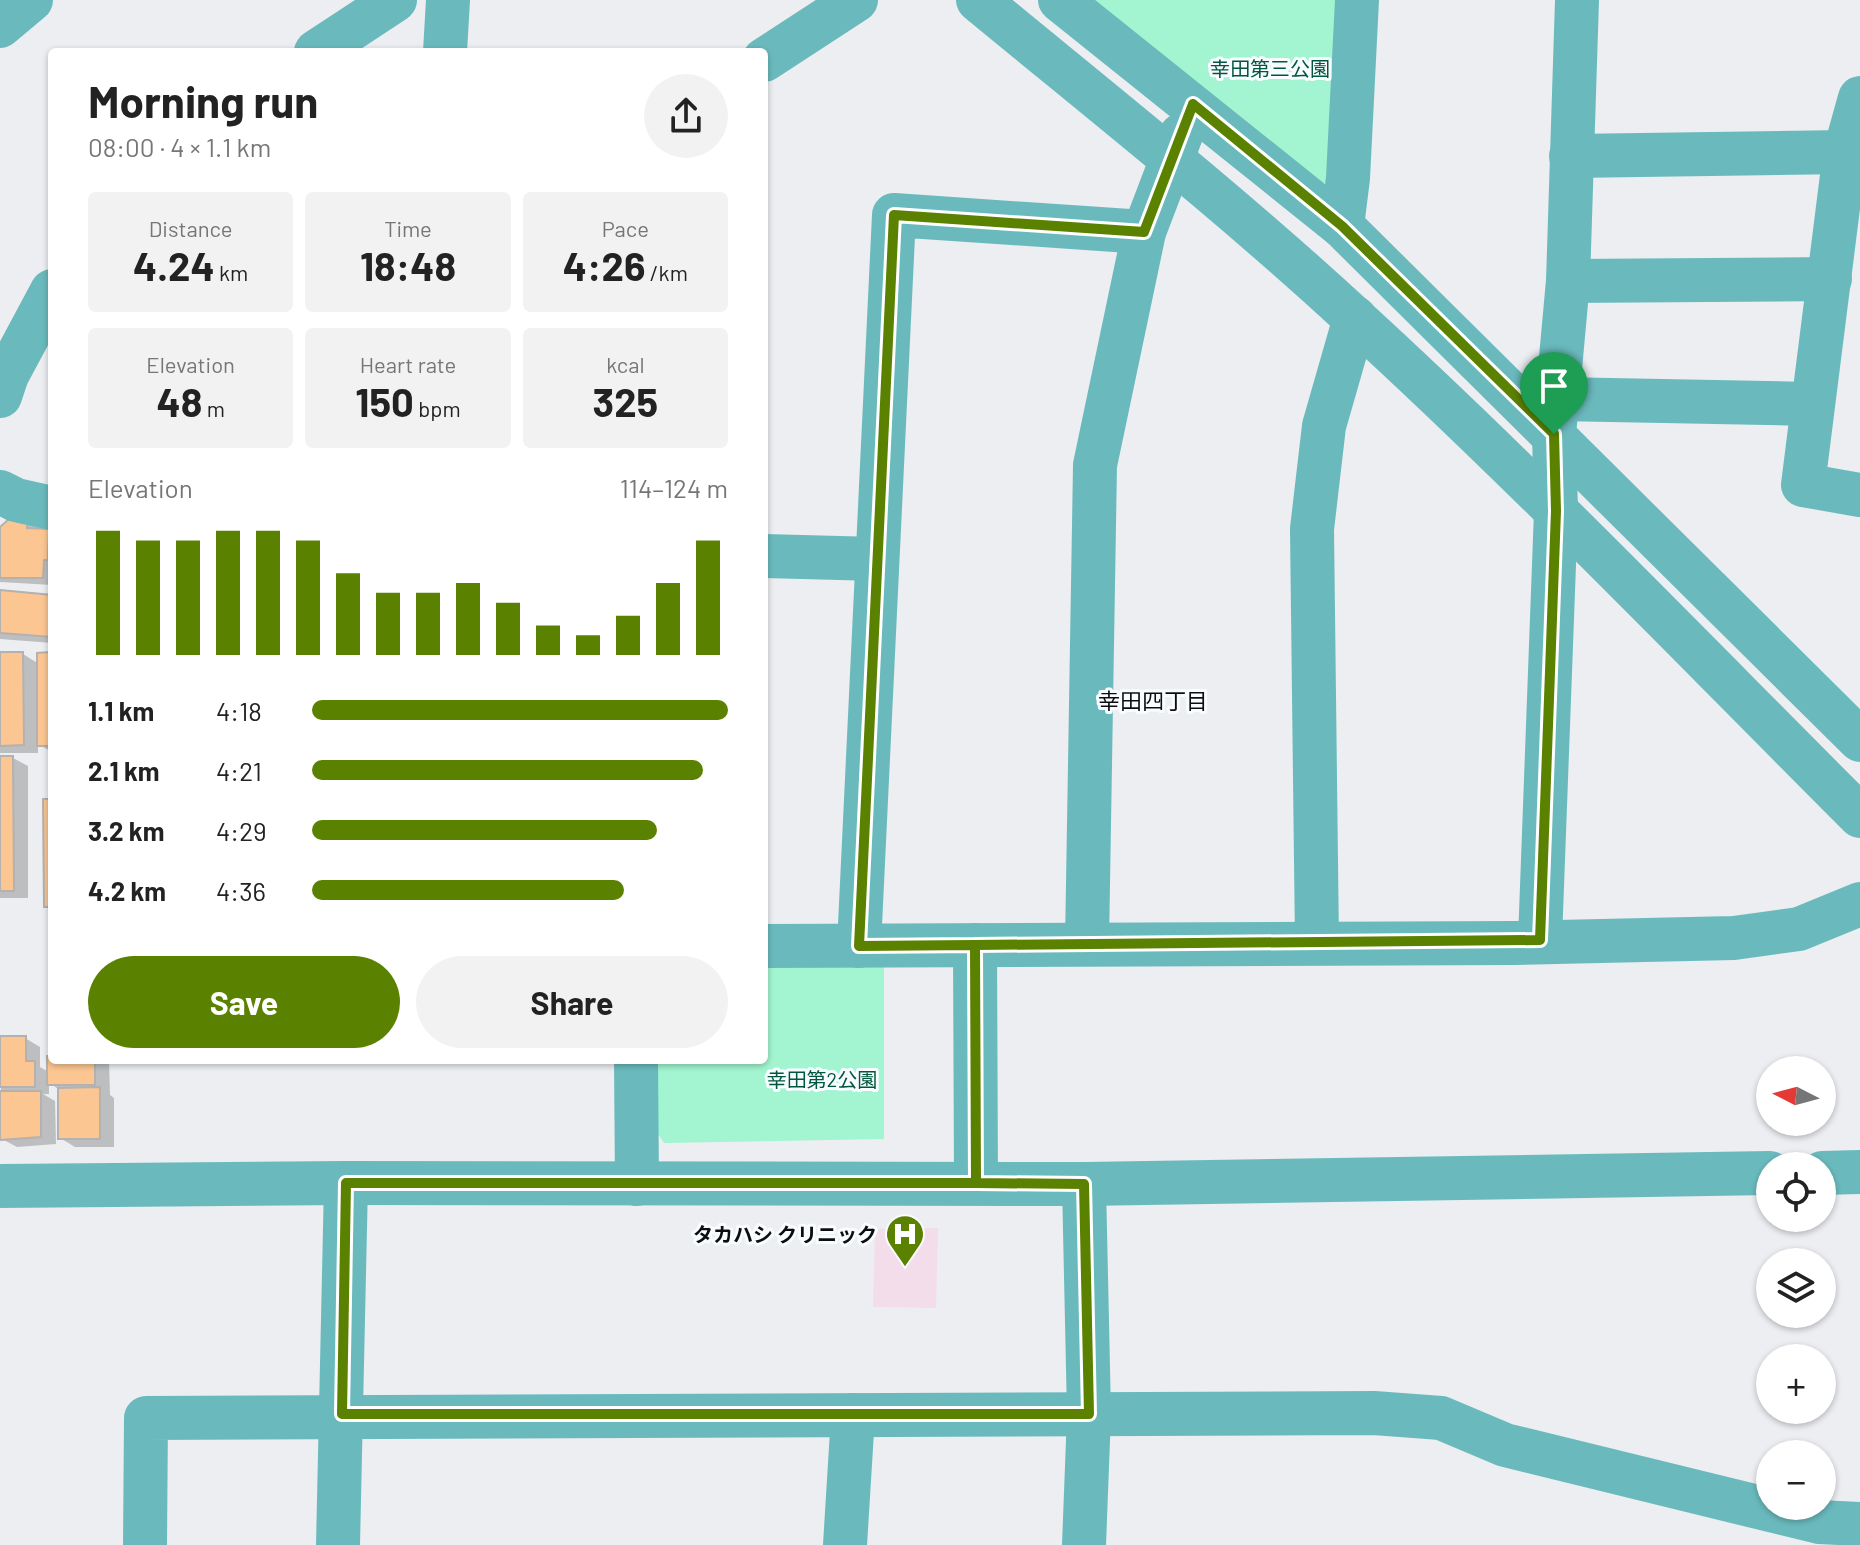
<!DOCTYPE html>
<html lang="en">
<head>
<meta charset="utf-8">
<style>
  :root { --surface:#fff; --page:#f2f2f2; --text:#222; --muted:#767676; --accent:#5b8100 }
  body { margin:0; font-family:Barlow,"Noto Sans JP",sans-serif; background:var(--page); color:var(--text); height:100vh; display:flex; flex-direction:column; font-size:30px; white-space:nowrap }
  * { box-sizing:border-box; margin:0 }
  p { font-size:26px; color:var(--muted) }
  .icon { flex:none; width:44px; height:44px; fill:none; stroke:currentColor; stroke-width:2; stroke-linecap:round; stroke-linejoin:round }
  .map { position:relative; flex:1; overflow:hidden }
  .panel { position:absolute; left:48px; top:48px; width:720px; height:1016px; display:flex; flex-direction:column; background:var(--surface); border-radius:8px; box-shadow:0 2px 6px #0004 }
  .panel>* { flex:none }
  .needle { width:52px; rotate:276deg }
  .fabs { position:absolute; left:1756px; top:1056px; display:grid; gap:16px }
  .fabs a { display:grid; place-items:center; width:80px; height:80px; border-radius:50%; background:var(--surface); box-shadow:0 2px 6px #0004; font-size:40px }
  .pin { position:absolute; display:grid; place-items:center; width:68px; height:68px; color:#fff; margin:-82px -34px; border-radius:50% 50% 50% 0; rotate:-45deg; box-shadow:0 0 8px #0007 }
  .pin .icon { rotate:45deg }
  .round { display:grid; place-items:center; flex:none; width:84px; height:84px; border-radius:42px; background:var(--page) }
  .overview { display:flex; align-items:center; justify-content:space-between; height:136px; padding:0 40px }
  h1 { font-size:44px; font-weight:700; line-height:60px }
  .metrics { display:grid; grid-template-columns:repeat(3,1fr); gap:12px; height:136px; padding:8px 40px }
  .metrics div { display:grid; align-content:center; border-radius:8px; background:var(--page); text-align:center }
  .metrics b { font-size:40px; font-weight:700 }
  .metrics small { font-size:22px; font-weight:400 }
  .metrics p { font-size:22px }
  .chart { height:224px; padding:16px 40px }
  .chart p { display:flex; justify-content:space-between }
  .chart svg { width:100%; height:144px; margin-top:8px; stroke:var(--accent); stroke-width:6 }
  .cta { display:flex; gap:16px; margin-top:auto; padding:16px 40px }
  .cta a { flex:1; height:92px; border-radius:48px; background:var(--accent); color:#fff; font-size:32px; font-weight:700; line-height:92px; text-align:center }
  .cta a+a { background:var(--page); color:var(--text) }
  ul { padding:0 40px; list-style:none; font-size:26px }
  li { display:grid; grid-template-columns:128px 96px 1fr; align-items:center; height:60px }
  li i { height:20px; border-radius:10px; background:var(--accent) }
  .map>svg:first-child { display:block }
  .medical { fill:#f3ddeb }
  .green { fill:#a2f5d0 }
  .shadow { fill:#0003 }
  .building { fill:#fcc692; stroke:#b4b1af; stroke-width:2 }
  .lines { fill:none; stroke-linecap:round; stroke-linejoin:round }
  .minor { stroke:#6ababd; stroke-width:44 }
  .route-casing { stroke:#fff; stroke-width:16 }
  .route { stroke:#5b8100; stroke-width:10 }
  .labels { text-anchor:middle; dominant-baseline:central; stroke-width:6; stroke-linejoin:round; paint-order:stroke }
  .park-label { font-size:20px; fill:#00573c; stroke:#f9fcff }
  .poi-label { font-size:20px; font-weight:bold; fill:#0c0d0e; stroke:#f9fcff; text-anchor:end }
  .neighbourhood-label { font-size:22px; fill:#0c0d0e; stroke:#f9fcff }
</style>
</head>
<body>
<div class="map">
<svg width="1860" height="1545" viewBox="0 0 1860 1545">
  <rect width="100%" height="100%" fill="#eceef1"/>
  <path class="medical" d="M938,1228l-2,80 -63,-1 2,-78z"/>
  <g class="green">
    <path d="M1079,0h263l-10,176 -14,13z"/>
    <path d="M764,958h120v181l-220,4 -15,-23v-60h115z"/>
  </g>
  <g class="shadow">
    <path d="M27,521l25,12v52l-52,-3v-52z"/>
    <path d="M0,592l52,5v46l-52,-4z"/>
    <path d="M0,654h23l16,10v-9l13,-1v98l-14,-8v9h-38z"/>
    <path d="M0,758h13l15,8v132h-28z"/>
    <path d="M0,1038h25l15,9v20l9,5 3,-14 57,2 1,35 4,3v49h-39l-15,-9v-48l-11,-7v11h-6l12,7 1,43 -39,3 -15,-8z"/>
  </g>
  <g class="building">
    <path d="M10,518l18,1 -1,9 22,1 -1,31h-4l-1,18h-43v-51z"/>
    <path d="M0,590l52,5v42l-52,-4z"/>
    <path d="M0,652h23l1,93 -24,1z"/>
    <path d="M50,652l2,94h-15v-93z"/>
    <path d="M0,756h13l1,135h-14z"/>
    <path d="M43,799h9v108h-8z"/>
    <path d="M0,1036h26v25h9v26h-35z"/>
    <path d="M47,1056h5v4h43v25h-48z"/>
    <path d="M100,1087v52h-42v-51z"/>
    <path d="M0,1091h41v46l-41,3z"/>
  </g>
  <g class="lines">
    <g class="minor">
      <path d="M978,0c126,104 254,205 374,316 175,160 340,332 508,500"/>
      <path d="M1060,0l282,226 518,514"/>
      <path d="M0,26l31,-26"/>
      <path d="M316,52l79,-52"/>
      <path d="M445,52l3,-52"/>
      <path d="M764,60l92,-60"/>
      <path d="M1860,98l-15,54 -42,333 57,10"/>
      <path d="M1571,156l274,-4"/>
      <path d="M1342,226l6,-48 9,-178"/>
      <path d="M1568,281l262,-2"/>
      <path d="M0,396l7,-21 45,-84"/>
      <path d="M1558,399l254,5"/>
      <path d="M0,492l16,8 36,8"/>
      <path d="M764,556l113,3"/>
      <path d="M1540,940l16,-429 -2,-77 14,-153 9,-281"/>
      <path d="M1317,943l-5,-414 12,-103 31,-108"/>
      <path d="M1087,944l8,-479 49,-233 37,-97"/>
      <path d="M975,945l1,238"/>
      <path d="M764,946l752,-3 218,-5 65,-9 61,-25"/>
      <path d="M859,946l35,-731 250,17"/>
      <path d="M636,1060l1,124"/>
      <path d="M1822,1173l38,-1"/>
      <path d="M1084,1184l5,230 -5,131"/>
      <path d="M0,1186l346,-3 738,1 686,-11"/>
      <path d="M145,1545l1,-127 1228,-5 67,5 64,27 314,77 41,2"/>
      <path d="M338,1545l8,-362"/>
      <path d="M845,1545l8,-130"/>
    </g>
  </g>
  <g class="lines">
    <defs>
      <path id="route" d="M1554,434l-212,-208 -149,-122 -49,128 -250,-17 -35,731 116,-1 1,238 108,1 5,230h-747l4,-231h630l-1,-238 565,-5 16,-429 -2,-77"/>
    </defs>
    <use href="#route" class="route-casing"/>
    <use href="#route" class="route"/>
  </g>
  <defs>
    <symbol id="hospital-pin" viewBox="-11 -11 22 30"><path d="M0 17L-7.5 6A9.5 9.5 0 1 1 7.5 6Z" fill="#5b8100" stroke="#f9fcff"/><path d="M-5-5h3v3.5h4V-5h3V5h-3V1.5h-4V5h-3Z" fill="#fff"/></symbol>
  </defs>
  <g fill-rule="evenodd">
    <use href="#hospital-pin" x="883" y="1212" width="44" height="60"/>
  </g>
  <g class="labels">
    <g class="park-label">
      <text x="1270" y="68">幸田第三公園</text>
      <text x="822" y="1079">幸田第2公園</text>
    </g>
    <g class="poi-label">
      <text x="877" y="1234">タカハシ クリニック</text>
    </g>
    <g class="neighbourhood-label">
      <text x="1153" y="700">幸田四丁目</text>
    </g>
  </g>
</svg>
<div class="fabs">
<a><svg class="needle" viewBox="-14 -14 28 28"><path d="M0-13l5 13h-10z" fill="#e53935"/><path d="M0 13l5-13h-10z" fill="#767676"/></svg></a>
<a><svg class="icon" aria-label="locate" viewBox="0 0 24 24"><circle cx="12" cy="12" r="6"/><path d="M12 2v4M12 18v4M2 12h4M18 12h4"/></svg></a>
<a><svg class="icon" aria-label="layers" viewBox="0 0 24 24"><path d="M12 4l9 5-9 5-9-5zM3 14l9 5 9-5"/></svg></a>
<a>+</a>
<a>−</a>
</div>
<div class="pin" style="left:1554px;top:434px;background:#1e9e55"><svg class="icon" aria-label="arrive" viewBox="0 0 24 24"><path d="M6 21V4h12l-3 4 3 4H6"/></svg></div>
<section class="panel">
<div class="overview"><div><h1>Morning run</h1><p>08:00 · 4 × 1.1 km</p></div><a class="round"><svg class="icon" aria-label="share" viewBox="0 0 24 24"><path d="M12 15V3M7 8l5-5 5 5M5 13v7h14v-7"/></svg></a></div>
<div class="metrics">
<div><p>Distance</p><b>4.24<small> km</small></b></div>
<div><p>Time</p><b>18:48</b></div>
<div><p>Pace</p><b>4:26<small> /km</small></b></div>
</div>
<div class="metrics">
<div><p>Elevation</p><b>48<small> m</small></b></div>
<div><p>Heart rate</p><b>150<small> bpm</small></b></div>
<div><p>kcal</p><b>325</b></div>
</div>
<div class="chart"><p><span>Elevation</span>114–124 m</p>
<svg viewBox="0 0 160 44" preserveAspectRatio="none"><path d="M5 44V6M15 44V9M25 44V9M35 44V6M45 44V6M55 44V9M65 44V19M75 44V25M85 44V25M95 44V22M105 44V28M115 44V35M125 44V38M135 44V32M145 44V22M155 44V9"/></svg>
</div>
<ul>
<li><b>1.1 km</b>4:18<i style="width:100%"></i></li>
<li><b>2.1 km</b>4:21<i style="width:94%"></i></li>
<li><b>3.2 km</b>4:29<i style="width:83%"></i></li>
<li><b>4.2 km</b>4:36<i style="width:75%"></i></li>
</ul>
<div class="cta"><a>Save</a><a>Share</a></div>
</section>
</div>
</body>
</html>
